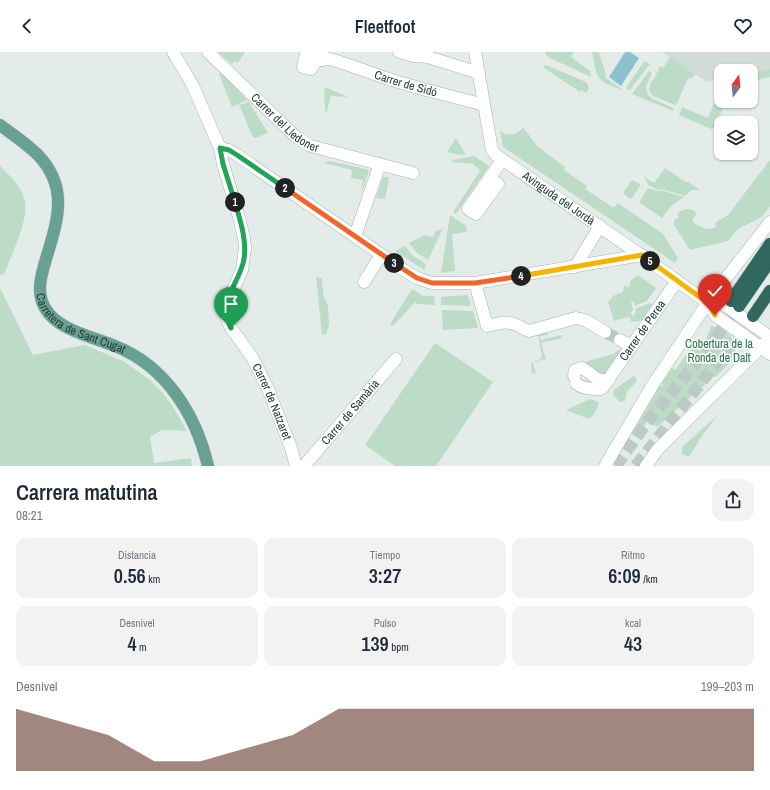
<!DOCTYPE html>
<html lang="es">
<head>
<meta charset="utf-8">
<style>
  :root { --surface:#fff; --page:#f2f2f3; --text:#1f2937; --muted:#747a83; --accent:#7b554a }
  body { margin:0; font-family:"Archivo Narrow",sans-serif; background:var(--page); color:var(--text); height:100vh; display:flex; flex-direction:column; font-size:15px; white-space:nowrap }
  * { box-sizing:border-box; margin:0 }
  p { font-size:13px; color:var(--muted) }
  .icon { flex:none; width:22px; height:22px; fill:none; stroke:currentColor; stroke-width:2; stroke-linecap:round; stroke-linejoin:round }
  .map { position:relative; height:414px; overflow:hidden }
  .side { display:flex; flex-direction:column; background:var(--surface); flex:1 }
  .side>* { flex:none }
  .needle { width:26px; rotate:15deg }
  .fabs { position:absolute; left:714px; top:12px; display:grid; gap:8px }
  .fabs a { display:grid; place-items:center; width:44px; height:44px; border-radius:8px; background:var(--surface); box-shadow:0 1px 3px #0004; font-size:20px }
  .pin { position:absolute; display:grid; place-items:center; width:34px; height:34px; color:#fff; margin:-41px -17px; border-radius:50% 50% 50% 0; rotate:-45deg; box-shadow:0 0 4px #0007 }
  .pin .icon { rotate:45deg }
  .km { position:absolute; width:20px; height:20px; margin:-10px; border-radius:50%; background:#222; color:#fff; font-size:11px; line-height:20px; text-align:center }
  .round { display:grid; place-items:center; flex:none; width:42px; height:42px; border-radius:12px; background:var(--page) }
  .summary { display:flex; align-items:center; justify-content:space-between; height:68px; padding:0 16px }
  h1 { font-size:22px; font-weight:600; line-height:30px }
  .metrics { display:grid; grid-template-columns:repeat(3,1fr); gap:6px; height:68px; padding:4px 16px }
  .metrics div { display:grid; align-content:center; border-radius:10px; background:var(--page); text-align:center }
  .metrics b { font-size:20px; font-weight:600 }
  .metrics small { font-size:11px; font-weight:400 }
  .metrics p { font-size:11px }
  .chart { height:112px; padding:8px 16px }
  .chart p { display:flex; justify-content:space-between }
  .chart svg { width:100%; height:72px; margin-top:4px; fill:var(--accent); opacity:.7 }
  header { display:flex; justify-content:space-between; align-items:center; height:52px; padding:0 16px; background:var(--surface); font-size:18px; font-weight:600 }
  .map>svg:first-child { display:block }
  .built { fill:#d1dcd8 }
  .green { fill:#bddcc7 }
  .water { fill:#8dc1cf }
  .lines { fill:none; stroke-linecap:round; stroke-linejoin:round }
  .minor-tunnel { stroke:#bdc9c5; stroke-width:12; stroke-dasharray:12 6; stroke-linecap:butt }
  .highway-tunnel { stroke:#bdc9c5; stroke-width:12; stroke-dasharray:12 6; stroke-linecap:butt }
  .minor-casing { stroke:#a6b4af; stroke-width:13 }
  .major-casing { stroke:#c1c9c7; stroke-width:13 }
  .highway-casing { stroke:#c1c9c7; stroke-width:13 }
  .minor { stroke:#fff; stroke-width:12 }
  .major { stroke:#69a094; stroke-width:12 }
  .highway { stroke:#30685f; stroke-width:12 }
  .split-1-casing { stroke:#fff; stroke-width:8 }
  .split-2-casing { stroke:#fff; stroke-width:8 }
  .split-3-casing { stroke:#fff; stroke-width:8 }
  .split-4-casing { stroke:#fff; stroke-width:8 }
  .split-5-casing { stroke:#fff; stroke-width:8 }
  .split-6-casing { stroke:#fff; stroke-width:8 }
  .split-1 { stroke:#22a559; stroke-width:5 }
  .split-2 { stroke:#22a559; stroke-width:5 }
  .split-3 { stroke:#f0652b; stroke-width:5 }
  .split-4 { stroke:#f0652b; stroke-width:5 }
  .split-5 { stroke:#f5b400; stroke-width:5 }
  .split-6 { stroke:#f5b400; stroke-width:5 }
  .labels { text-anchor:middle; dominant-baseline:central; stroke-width:3.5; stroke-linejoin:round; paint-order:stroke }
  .street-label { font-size:12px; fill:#233d37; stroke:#f3f9f6 }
  .park-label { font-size:12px; fill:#2f724c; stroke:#f3f9f6 }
</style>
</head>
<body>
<header><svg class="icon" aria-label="back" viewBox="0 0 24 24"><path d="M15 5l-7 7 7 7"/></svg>Fleetfoot<svg class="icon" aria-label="heart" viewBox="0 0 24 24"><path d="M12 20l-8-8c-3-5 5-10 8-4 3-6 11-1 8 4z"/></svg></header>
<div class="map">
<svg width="770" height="414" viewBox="0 0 770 414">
  <rect width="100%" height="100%" fill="#e3ece8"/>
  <path class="built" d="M662,0h108v17l-19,4v-2h-30v8l-14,3z"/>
  <g class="green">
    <path d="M218,0h27l-7,11 -3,-2 -3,3z"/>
    <path d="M546,0h28l-3,5 19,14 1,6 -41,-19 -5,-4z"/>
    <path d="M592,0h7l7,23 -1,2 19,14c-28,-12 -26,-8 -32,-39z"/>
    <path d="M670,5l25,17 -3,4h-4l-11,25 -2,2 -22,-9 -4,-5 1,-6 8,-14v-2l2,-3 3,2z"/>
    <path d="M645,9l5,3 -20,26 -4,-2 17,-25z"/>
    <path d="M546,13l40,17 2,3 1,4 -3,4 -5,-3 -1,2 -37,-25z"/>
    <path d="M770,17v8l-19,4v-8z"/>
    <path d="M649,19l3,2 -6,14 2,8 5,4 20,9v3l-41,-17z"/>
    <path d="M221,21l26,27 -15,7 -13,-33z"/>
    <path d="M325,35l23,10 -17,-1 -5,18 -2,-16z"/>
    <path d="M721,36v13h5l-9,21 -4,6 -2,1 -32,-14 3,-8 26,11z"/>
    <path d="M249,50l19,31 -13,5 -2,-1 -14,-32z"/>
    <path d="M523,75l14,19 28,21 -1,3 23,16 -2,3 29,19 4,-5 45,31 15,24 -3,5 -172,-116 -3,-16c8,6 17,4 23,-4z"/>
    <path d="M456,86l10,17 -11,-1 -8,-2z"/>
    <path d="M474,104l15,10 -33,48 -3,-2 27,-41 -7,-7 -21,-2v-2z"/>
    <path d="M770,108v46l-8,11 -24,12 -10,12 -38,9 -16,-25 1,-7 2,1 2,-2 -2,-2c5,-7 14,-9 20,-1l-4,5v3c6,5 13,8 22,6l1,-6 12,-7z"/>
    <path d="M329,109l15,3 25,6 -8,25 2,-15 -12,-2 1,-8 -28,-7z"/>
    <path d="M0,114c9,9 23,22 25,35 4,19 -14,55 -21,73l-4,1z"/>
    <path d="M665,116l21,14h2l12,8h-8l-7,6 -19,-6 -10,-1 -7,-3 -5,-9 10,6z"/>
    <path d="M383,125h6l-4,22 -9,-1z"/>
    <path d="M632,128l8,4v2l-8,12 -2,1 -7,-6z"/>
    <path d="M648,136l6,2 10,1 20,6 -12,8 -10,13 -22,-15v-2z"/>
    <path d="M450,163l16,11 1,6 -15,2 3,37 -14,2z"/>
    <path d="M443,176l-15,32 -11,-7 -8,-10 16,-8 8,2 2,-5z"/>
    <path d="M405,194l7,9 14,9 -2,6 -29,-19z"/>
    <path d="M638,223l18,13 -9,13 -12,5 -1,-4 -3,-1 2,9 -2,1 1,6 4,-5 -1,-3 15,-6 3,1 -11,16 -6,2 -6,-1 1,-2 -3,-2 -14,4 -6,-19 5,-6 10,-4 1,-6 5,1 2,-7z"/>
    <path d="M316,224l6,3 1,15 5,12 1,18 -3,11 -4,-1z"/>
    <path d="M0,236l33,67 52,-10 40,17 25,18 13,13 10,14 14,24 -25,-1 -12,7 4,26 37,-5 1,8h-192z"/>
    <path d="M412,237l11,7h11l1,9 -17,-1 -3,-2 -22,24 -3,-2z"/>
    <path d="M468,243l3,11 -30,-1v-8z"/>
    <path d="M442,258l31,1 5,17 -35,2z"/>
    <path d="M711,274c13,2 19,8 26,19l-4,15 -18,17 -6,-4 -4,12 -18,15 -5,-3 -4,11 -21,19 -10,-6 -5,10 3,3 -4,6 -9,-6 28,-49 2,1 1,-1 -1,-2 10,-15 3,2 22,-30 7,5z"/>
    <path d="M547,280l1,3 -9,1 2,4 20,-5 1,3 -21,5 5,16 -13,4 3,10 -4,1 -1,-11 9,-3 2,-4 -4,-21z"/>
    <path d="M435,291l58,39 -57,84h-41l-30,-21z"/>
    <path d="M620,297v3l-16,23h-2l-17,-13 28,-8z"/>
    <path d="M633,324l3,2 1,3 -10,10 -2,10 -5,1 -7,-7 1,-5z"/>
    <path d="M590,347l6,2 3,2 -4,10 -6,6 -23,-9z"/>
    <path d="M718,363l-15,19 -14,23 -7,-3v-7z"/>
  </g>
  <path class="water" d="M625,0h5l9,6 -18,28 -12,-9z"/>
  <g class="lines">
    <path class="minor-tunnel" d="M605,280l15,8"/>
    <g class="highway-tunnel">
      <path d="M616,414l34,-48 47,-56 42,-56"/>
      <path d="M636,414l117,-150"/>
    </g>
    <defs>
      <g id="minor">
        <path id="s1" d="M173,0l19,32 28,64 3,16 16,53 5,21 1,10 -3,22 -14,31 -3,8 1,8 5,11 21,29 16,32 23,59 5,18"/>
        <path id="s2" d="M208,0l88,85 15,9 102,27"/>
        <path d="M399,0l15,4 14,1 51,16"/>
        <path id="s3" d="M475,0l17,98 4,5 149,103 63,45 7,12 55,39"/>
        <path id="s4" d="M329,7c-9,1 -14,1 -18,10l-8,-2 3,-13c31,4 59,18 89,27 29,9 60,16 89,24"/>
        <path d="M220,96l9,2 8,5 168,116 12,7 15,5h43l167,-28"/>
        <path d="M490,126l8,6 -22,30 -8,-5 34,-49"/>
        <path d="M355,184l25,-72"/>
        <path d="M575,215l25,-41"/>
        <path d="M364,230l17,-27"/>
        <path d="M475,231l12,43c9,-2 20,-6 30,-1 4,2 7,4 12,6l47,-13 9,2 20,12"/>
        <path d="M712,244l58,41"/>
        <path d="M620,288l12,6"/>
        <path d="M574,324l1,-6 7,-2c10,5 15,15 27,12"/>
        <path id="s5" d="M576,331c5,6 18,6 25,6l2,-2 74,-106"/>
        <path id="s6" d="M304,414l92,-107"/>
        <path d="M605,414l47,-80 60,-90 58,-74"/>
        <path d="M646,414l12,-17 112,-111"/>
      </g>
      <g id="major">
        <path id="s7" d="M0,73c12,9 27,19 38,30 34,36 17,71 6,111 -4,14 -7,28 1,42 12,22 48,29 70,38 51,20 81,69 93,120"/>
      </g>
      <g id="highway">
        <path d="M731,249l39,-57"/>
        <path d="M739,254l31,-45"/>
        <path d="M753,264l17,-25"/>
      </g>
    </defs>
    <use href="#minor" class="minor-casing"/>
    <use href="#major" class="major-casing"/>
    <use href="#highway" class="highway-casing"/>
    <use href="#minor" class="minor"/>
    <use href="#major" class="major"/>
    <use href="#highway" class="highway"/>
  </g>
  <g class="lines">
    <defs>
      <path id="split-1" d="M231,276c-2,-5 -5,-11 -6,-17 0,-15 17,-36 19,-52 3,-19 -4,-39 -9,-57"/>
      <path id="split-2" d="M235,150l-12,-38 -3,-16 9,2 8,5 48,33"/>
      <path id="split-3" d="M285,136l109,75"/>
      <path id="split-4" d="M394,211l23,15 15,5h43l46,-7"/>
      <path id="split-5" d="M521,224l121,-21 8,6"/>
      <path id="split-6" d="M650,209l58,42 7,12"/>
    </defs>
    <use href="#split-1" class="split-1-casing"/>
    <use href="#split-2" class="split-2-casing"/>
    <use href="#split-3" class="split-3-casing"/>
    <use href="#split-4" class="split-4-casing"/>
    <use href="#split-5" class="split-5-casing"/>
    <use href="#split-6" class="split-6-casing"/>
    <use href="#split-1" class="split-1"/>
    <use href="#split-2" class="split-2"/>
    <use href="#split-3" class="split-3"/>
    <use href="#split-4" class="split-4"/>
    <use href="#split-5" class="split-5"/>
    <use href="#split-6" class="split-6"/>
  </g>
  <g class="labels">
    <g class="street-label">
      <text stroke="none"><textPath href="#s4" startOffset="148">Carrer de Sidó</textPath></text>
      <text stroke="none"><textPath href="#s2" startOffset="105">Carrer del Lledoner</textPath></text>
      <text stroke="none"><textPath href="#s3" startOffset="182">Avinguda del Jordà</textPath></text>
      <text stroke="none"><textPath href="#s7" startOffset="248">Carretera de Sant Cugat</textPath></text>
      <text stroke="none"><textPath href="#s5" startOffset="98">Carrer de Perea</textPath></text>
      <text stroke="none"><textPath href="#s1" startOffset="380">Carrer de Natzaret</textPath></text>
      <text stroke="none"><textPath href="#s6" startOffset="71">Carrer de Samària</textPath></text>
    </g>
    <g class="park-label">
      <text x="719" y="292">Cobertura de la<tspan x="719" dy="14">Ronda de Dalt</tspan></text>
    </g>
  </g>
</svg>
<div class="fabs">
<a><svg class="needle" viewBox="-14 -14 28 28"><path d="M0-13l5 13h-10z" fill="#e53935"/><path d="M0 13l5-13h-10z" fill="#747a83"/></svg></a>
<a><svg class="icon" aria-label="layers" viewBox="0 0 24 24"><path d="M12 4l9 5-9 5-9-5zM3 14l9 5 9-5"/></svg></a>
</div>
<div class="pin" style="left:231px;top:276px;background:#1e9e55"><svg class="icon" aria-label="arrive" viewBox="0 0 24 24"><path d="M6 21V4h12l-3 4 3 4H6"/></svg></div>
<div class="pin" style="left:715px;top:263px;background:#d93025"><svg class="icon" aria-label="check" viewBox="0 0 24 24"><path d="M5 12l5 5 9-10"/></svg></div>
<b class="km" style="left:235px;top:150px">1</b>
<b class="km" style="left:285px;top:136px">2</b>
<b class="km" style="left:394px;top:211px">3</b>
<b class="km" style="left:521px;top:224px">4</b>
<b class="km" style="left:650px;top:209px">5</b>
</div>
<section class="side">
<div class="summary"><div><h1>Carrera matutina</h1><p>08:21</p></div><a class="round"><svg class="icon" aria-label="share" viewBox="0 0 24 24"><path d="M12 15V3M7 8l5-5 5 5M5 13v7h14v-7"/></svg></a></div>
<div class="metrics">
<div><p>Distancia</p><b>0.56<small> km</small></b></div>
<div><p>Tiempo</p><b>3:27</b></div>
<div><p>Ritmo</p><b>6:09<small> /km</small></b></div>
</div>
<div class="metrics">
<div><p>Desnivel</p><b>4<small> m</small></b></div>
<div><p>Pulso</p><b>139<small> bpm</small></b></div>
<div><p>kcal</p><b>43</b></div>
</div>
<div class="chart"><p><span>Desnivel</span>199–203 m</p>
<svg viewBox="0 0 160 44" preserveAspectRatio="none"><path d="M0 44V6L10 14L20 22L30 38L40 38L50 30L60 22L70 6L80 6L90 6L100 6L110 6L120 6L130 6L140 6L150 6L160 6V44z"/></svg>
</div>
</section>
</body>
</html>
